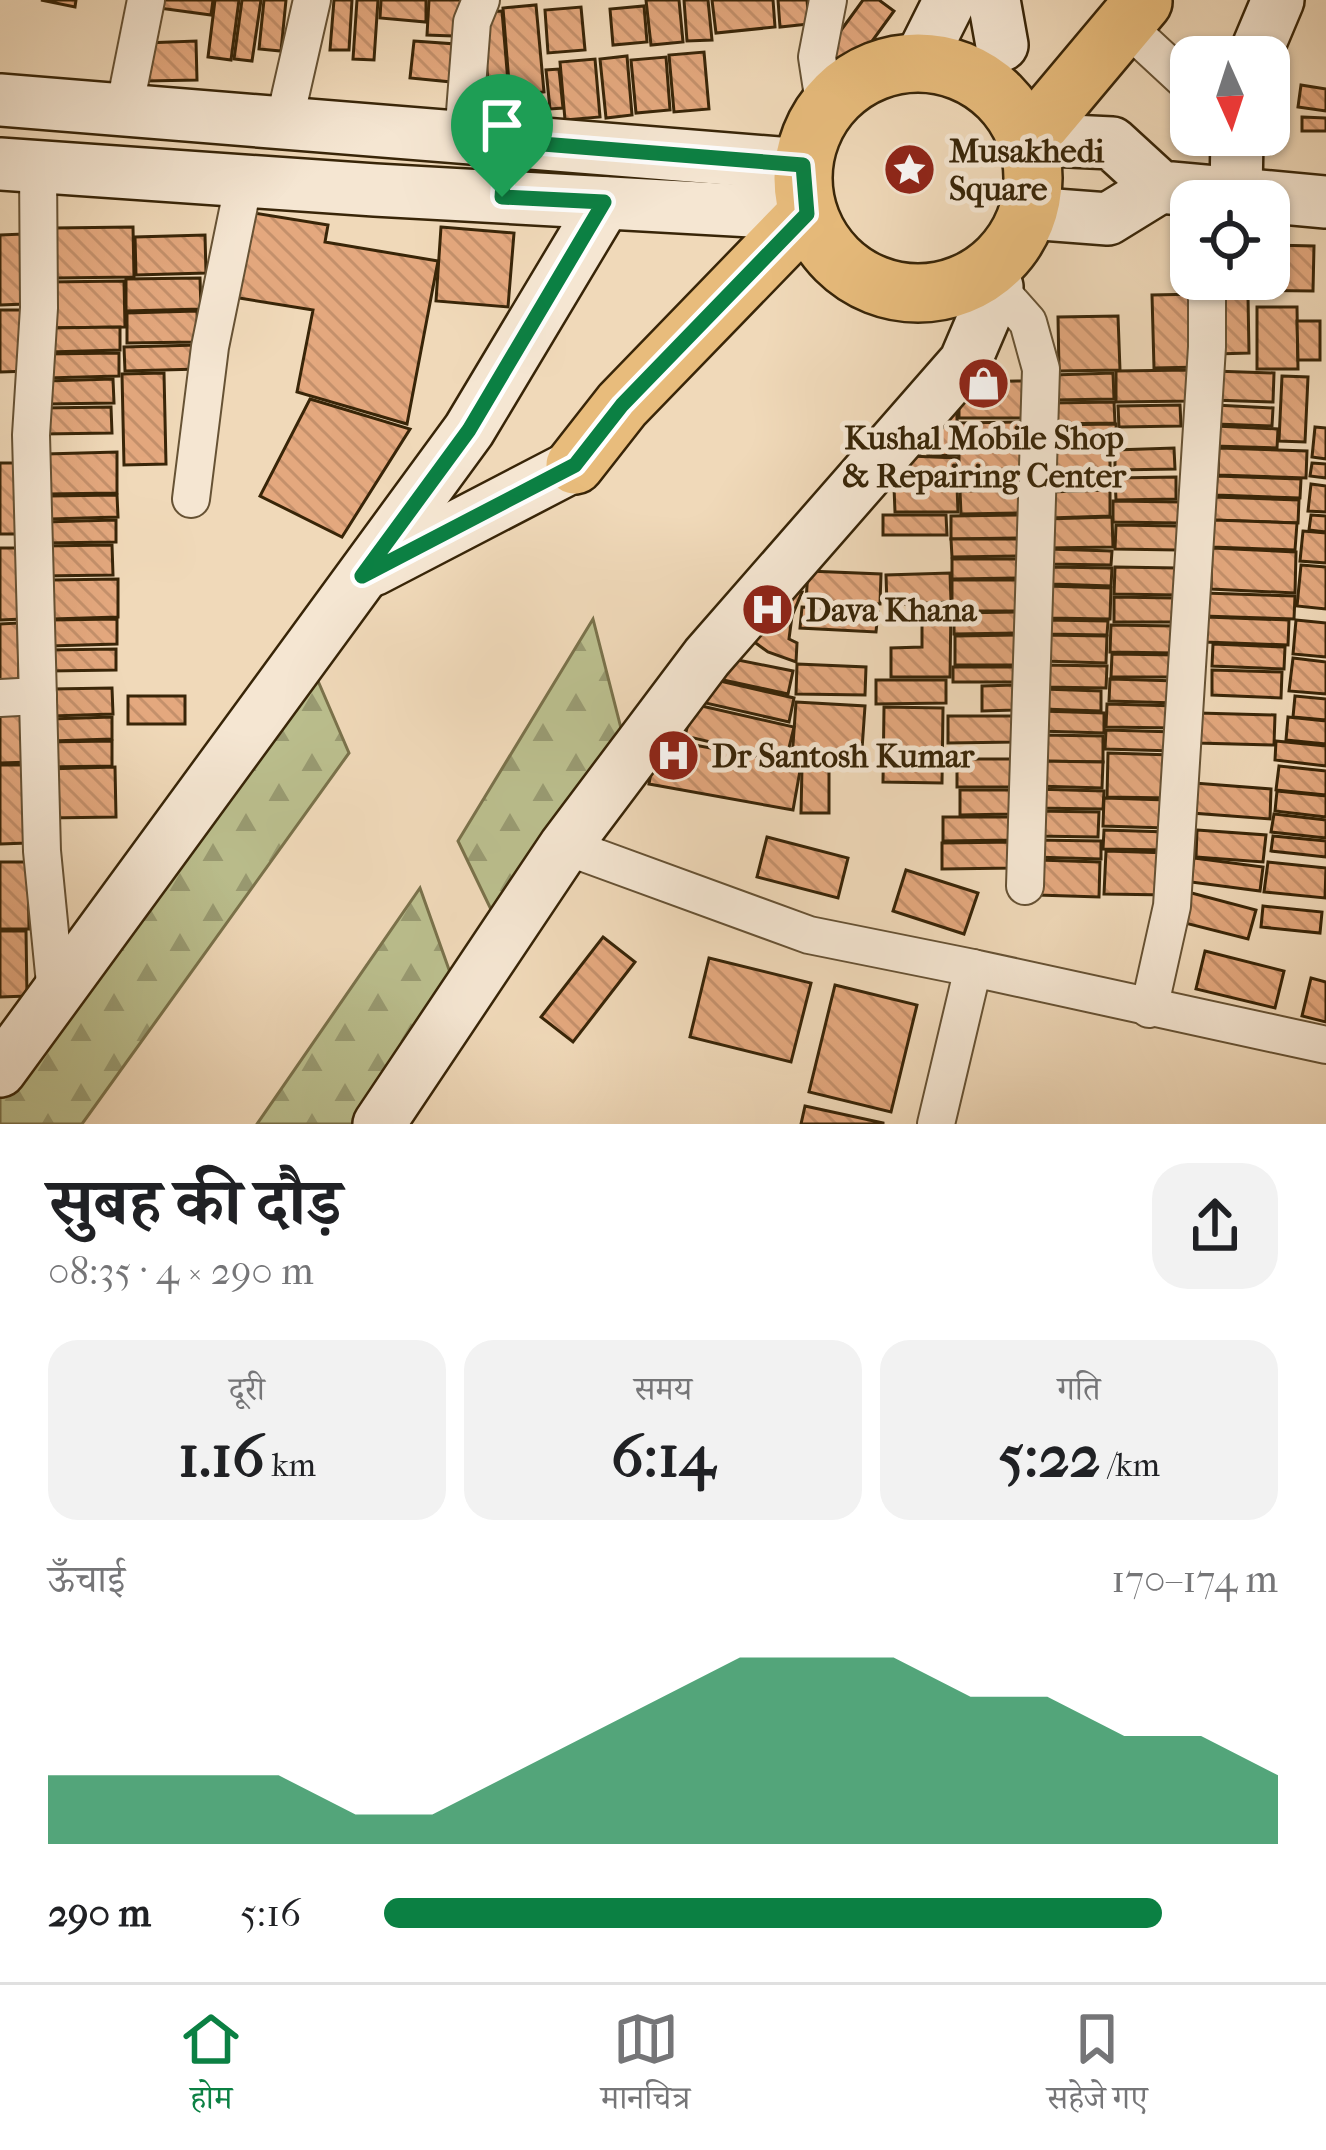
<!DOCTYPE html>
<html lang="hi">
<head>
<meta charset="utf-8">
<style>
  :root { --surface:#fff; --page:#f2f2f2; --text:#202124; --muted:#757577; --line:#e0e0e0; --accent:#0b8043 }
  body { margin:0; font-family:"IM FELL French Canon","Noto Serif Devanagari",serif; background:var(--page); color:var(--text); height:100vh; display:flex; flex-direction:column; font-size:45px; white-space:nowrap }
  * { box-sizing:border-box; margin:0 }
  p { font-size:39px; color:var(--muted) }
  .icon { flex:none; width:66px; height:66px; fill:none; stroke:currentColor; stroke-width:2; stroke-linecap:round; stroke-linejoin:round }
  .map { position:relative; height:1124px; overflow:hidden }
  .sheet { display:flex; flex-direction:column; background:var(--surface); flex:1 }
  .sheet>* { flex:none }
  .needle { width:78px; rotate:177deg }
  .buttons { position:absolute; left:1170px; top:36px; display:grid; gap:24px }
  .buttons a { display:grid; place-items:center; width:120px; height:120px; border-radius:24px; background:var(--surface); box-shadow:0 3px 9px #0004; font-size:60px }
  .pin { position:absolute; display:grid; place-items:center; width:102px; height:102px; color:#fff; margin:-123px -51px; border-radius:50% 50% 50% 0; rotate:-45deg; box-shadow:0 0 12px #0007 }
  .pin .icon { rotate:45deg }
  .round { display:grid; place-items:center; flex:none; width:126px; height:126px; border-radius:36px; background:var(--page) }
  .headline { display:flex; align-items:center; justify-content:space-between; height:204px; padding:0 48px }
  h1 { font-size:66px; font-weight:700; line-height:90px }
  .stats { display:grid; grid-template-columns:repeat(3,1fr); gap:18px; height:204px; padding:12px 48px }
  .stats div { display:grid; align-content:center; border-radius:30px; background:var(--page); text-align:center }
  .stats b { font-size:60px; font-weight:700 }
  .stats small { font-size:33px; font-weight:400 }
  .stats p { font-size:33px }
  .chart { height:336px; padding:24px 48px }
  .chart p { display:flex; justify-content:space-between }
  .chart svg { width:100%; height:216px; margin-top:12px; fill:var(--accent); opacity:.7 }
  ul { padding:0 48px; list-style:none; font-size:39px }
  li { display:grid; grid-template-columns:192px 144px 1fr; align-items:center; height:90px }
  li i { height:30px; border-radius:15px; background:var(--accent) }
  .tab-bar { display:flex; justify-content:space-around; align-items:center; height:168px; border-top:3px solid var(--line); background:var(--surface); font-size:33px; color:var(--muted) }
  .tab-bar a { display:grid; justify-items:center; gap:6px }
  .tab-bar .selected { color:var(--accent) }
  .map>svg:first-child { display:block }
  .forest { fill:url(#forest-firs); stroke:#7a724b; stroke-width:3 }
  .building { fill:url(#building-back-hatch); stroke:#382508; stroke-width:3 }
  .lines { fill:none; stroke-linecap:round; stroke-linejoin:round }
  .street-casing { stroke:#665234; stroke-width:40 }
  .secondary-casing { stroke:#382508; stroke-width:56 }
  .primary-casing { stroke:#382508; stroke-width:62 }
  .street { stroke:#f5e6d2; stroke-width:36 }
  .secondary { stroke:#f5e6d2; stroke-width:51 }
  .primary { stroke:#e8bc7c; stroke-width:57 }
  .route-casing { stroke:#fff; stroke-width:24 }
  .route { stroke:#0b8043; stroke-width:15 }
  .labels { text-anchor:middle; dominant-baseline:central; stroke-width:10; stroke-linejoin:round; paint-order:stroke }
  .poi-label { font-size:33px; font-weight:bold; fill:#382508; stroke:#f5e6d2; text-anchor:start }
</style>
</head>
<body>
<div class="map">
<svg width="1326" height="1124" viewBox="0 0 1326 1124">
  <defs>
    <pattern id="forest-firs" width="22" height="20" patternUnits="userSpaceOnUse" patternTransform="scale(3)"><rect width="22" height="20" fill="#bbbf8e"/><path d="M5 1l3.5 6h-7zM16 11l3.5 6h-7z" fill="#999b72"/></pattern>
    <pattern id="building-back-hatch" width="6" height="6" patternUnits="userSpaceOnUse" patternTransform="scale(3)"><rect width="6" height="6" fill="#e4a87e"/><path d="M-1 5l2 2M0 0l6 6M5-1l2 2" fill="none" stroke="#c4906b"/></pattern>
  </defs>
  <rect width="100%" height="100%" fill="#f0d9b9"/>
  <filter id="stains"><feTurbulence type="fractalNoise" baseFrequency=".00167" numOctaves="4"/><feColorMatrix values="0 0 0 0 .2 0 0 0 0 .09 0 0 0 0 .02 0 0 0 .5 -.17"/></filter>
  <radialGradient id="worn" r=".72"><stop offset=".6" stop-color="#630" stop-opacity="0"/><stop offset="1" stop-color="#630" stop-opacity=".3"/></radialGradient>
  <g class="forest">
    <path d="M593,619l30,117 -125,188 -40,-83z"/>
    <path d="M306,653l43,100 -267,371h-82v-58z"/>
    <path d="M420,888l32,90 -95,146h-100z"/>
  </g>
  <g class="building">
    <path d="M41,0h35l-1,7z"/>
    <path d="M160,0h53l-2,15 -52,-7z"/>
    <path d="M215,0h24l-8,60 -23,-3z"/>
    <path d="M242,0h19l-9,61 -18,-2z"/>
    <path d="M264,0h22l-5,51 -22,-2z"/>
    <path d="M334,0h18l-3,50h-19z"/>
    <path d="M357,0h21l-4,60 -21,-1z"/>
    <path d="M381,0h45v22l-46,-4z"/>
    <path d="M429,0h41l-17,36 -26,-1z"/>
    <path d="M646,0h33l4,42 -32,3z"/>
    <path d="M684,0h24l4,40 -25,1z"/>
    <path d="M712,0h61l2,27 -59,6z"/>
    <path d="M778,0h29l2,24 -29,3z"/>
    <path d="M863,0h16l15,11 -45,62 -26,-18z"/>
    <path d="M536,5l8,87 -34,3 -7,-87z"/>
    <path d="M644,6l3,36 -34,3 -3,-36z"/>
    <path d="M581,7l4,43 -37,3 -3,-43z"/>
    <path d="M502,11l7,83 -20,1 -7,-83z"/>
    <path d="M196,41l1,39 -51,1 -1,-38z"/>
    <path d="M414,41l41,3 -3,38 -42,-4z"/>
    <path d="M704,52l5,57 -35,3 -5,-57z"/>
    <path d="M627,56l5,59 -26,3 -6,-59z"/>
    <path d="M666,57l4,53 -34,3 -5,-53z"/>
    <path d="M595,59l5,58 -35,3 -5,-58z"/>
    <path d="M559,69l4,39 -13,1 -4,-39z"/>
    <path d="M1301,85l25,4v22l-28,-4z"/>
    <path d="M1302,117l24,1v13h-24z"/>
    <path d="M248,212l80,13 -3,17 113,19 -31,163 -110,-32 16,-82 -80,-13z"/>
    <path d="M133,227l1,50 -79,1 -1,-50z"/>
    <path d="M441,227l73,6 -6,74 -72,-6z"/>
    <path d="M23,234l2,70 -25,1v-70z"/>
    <path d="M205,235l1,38 -70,2 -1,-38z"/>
    <path d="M1269,245l45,1 -1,45 -89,-1v-11h45z"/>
    <path d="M200,278l1,31 -75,2v-32z"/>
    <path d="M124,281l1,46 -77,1v-46z"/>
    <path d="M1200,294l1,73 -47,1 -2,-73z"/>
    <path d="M1248,296l1,57 -33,1 -1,-57z"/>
    <path d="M1257,307h40l1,62h-41z"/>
    <path d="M0,310h30l1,61 -31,1z"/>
    <path d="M197,311l1,31 -71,1v-30z"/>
    <path d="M1118,316l2,54 -61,1 -1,-54z"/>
    <path d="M1297,321h23v39h-22z"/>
    <path d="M120,327v23l-72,2 -1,-24z"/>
    <path d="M198,345l1,24 -74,2 -1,-24z"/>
    <path d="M119,353v23l-73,2 -1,-24z"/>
    <path d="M1191,370l1,31 -76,1v-31z"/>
    <path d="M1213,371l61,2 -1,29 -61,-2z"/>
    <path d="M164,373l2,91 -42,1 -2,-91z"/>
    <path d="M1113,373l1,26 -60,1v-25z"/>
    <path d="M1282,376l26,1 -3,65 -26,-1z"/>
    <path d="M113,379l1,24 -67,1 -1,-23z"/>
    <path d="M1023,381v37h-64v-36z"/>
    <path d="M310,399l100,30 -68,108 -82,-41z"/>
    <path d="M1114,402l1,21 -63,1 -1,-21z"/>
    <path d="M1180,405l1,21 -62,1 -1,-21z"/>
    <path d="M1215,405l58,3 -1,18 -57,-2z"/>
    <path d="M111,407l1,26 -70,1 -1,-26z"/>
    <path d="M957,412v43l-29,1v-43z"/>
    <path d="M1023,422v23l-64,1v-23z"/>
    <path d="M1116,424l1,23 -68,2v-24z"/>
    <path d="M1215,426l63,3 -1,19 -63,-2z"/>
    <path d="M1315,427l11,1v31l-14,-2z"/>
    <path d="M1110,448v27l-61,1 -1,-26z"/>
    <path d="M1174,448l1,21 -60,1v-20z"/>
    <path d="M1219,448l88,3 -1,27 -88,-3z"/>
    <path d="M1022,451v18l-63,1v-18z"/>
    <path d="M117,452v41l-70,1 -1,-40z"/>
    <path d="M910,456l47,2v24l-48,-1z"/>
    <path d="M0,463h23l1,71h-24z"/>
    <path d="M1312,463l14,1v14l-16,-2z"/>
    <path d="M962,471h61v16l-61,1z"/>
    <path d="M1111,476v13l-59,2 -1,-13z"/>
    <path d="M1217,476l84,3 -1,19 -84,-3z"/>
    <path d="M1176,477v22l-60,1 -1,-22z"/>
    <path d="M1311,484l15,2v26l-18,-1z"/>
    <path d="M957,486l1,26h-63l-1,-25z"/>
    <path d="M1022,490v23l-61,1 -1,-23z"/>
    <path d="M1110,490v26l-61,2v-26z"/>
    <path d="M117,495l1,22 -68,2 -1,-23z"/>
    <path d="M1213,497l86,3 -1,23 -86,-3z"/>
    <path d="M1113,501l67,1v21l-67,-1z"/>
    <path d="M883,515h63l1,20h-64z"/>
    <path d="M1021,515v23l-70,1v-23z"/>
    <path d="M1311,515l15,1v16l-17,-2z"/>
    <path d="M1112,517l1,30 -67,1 -1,-29z"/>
    <path d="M116,520v22l-72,1 -1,-21z"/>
    <path d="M1213,520l84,3 -2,27 -83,-3z"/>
    <path d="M1116,525l62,1 -1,24 -62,-1z"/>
    <path d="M1303,531l23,2v30l-26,-2z"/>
    <path d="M951,539h73v17l-72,1z"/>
    <path d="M112,545l1,30 -72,1v-30z"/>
    <path d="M0,548h21l2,71 -23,1z"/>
    <path d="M1212,548l84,4 -1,41 -84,-4z"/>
    <path d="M1048,549l64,2 -1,14 -64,-1z"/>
    <path d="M952,559h70v19l-70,1z"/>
    <path d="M1301,565l25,2v42l-29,-3z"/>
    <path d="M1052,567l60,1 -1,18 -59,-2z"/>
    <path d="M1115,567l62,1v27l-63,-1z"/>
    <path d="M808,571l73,3 -1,30 -74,-3z"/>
    <path d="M950,573l1,29 -64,3 -1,-30z"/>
    <path d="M118,579v38l-66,2v-39z"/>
    <rect x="952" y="580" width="66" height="31"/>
    <path d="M1047,586l64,2 -1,31 -63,-1z"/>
    <path d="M778,590l24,2 -10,24 -3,23 8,4 -1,19 -28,-10 -19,-14z"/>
    <path d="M1204,593l91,3 -1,23 -91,-3z"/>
    <path d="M1114,597l60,1v24h-60z"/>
    <path d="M922,605h29l-1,72h-59v-29l31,-1z"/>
    <path d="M802,607l76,5 -2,20 -76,-4z"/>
    <path d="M1022,612v21l-68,1v-21z"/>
    <path d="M1206,617l83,3 -1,25 -83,-3z"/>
    <path d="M117,619v25l-67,2v-26z"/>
    <path d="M1045,620l63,1 -1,14 -63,-1z"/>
    <path d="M1296,620l30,3v34l-33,-3z"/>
    <path d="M18,623l1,65 -19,1v-65z"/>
    <path d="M1111,625l64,1v27l-65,-1z"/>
    <path d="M1020,635v30h-65v-29z"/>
    <path d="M1043,635l64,1 -1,27 -63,-2z"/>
    <path d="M1213,644l72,3 -1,22 -72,-3z"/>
    <path d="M116,649v21l-67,1 -1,-21z"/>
    <path d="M1112,654l65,1 -1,22h-65z"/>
    <path d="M718,656l75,15 -5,23 -74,-16z"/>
    <path d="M1293,658l33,4v32l-37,-3z"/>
    <path d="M797,664l69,3 -1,28 -69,-1z"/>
    <path d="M1042,665l65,1 -1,22 -64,-1z"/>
    <path d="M953,667h72l1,15h-73z"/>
    <path d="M1212,670l70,2 -1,26 -69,-3z"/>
    <path d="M707,678l87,20 -5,24 -88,-20z"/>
    <path d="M1110,679l67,2v22l-68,-2z"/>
    <path d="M876,680h70v23l-70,1z"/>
    <path d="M1014,685v25l-32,1v-25z"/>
    <path d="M112,688l1,26 -61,2v-27z"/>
    <path d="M1043,689l58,2v20l-59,-2z"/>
    <rect x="128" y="696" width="57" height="28"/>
    <path d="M1295,696l31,3v21l-33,-3z"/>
    <path d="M796,702l69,4 -4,58 -69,-5z"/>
    <path d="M31,703l1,59 -32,1v-59z"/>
    <path d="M693,704l101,23 -8,33 -101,-24z"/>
    <path d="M1107,704l70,2 -1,22 -70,-1z"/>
    <path d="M884,707l59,1 -1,75 -59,-1z"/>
    <path d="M1040,711l64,2v20l-65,-2z"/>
    <path d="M1198,713l77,2 -1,30 -77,-2z"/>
    <path d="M948,716h68v26l-68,1z"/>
    <path d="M112,717v22l-61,2 -1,-22z"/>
    <path d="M1288,717l38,4v23l-40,-4z"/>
    <path d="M1106,730l69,2 -1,19 -69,-2z"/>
    <path d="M1040,735l63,1v26l-63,-1z"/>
    <path d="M657,738l144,27 -8,45 -144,-26z"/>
    <path d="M112,741v25l-67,1v-25z"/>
    <path d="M1276,741l50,5v20l-51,-6z"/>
    <path d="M1108,753l64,2 -1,43 -64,-1z"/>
    <rect x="957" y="759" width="62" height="28"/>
    <path d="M1037,761l66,1 -1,26 -65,-2z"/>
    <path d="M0,765h25l2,78 -27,1z"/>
    <path d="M1279,766l47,5v24l-50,-5z"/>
    <path d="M115,767l1,50 -69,1 -1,-49z"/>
    <path d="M802,767h27v46h-28z"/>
    <path d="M1194,783l77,6 -1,30 -78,-6z"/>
    <path d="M1033,789l71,2 -1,18 -71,-1z"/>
    <path d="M960,790h51v24l-51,1z"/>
    <path d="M1277,791l49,5v21l-51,-6z"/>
    <path d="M1104,798l63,2 -1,28 -63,-2z"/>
    <path d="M1035,811l64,1 -1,25 -64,-1z"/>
    <path d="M1274,814l52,6v18l-55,-6z"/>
    <path d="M943,817h71v23l-71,1z"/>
    <path d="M1104,830l64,2 -1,18 -64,-1z"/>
    <path d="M1197,830l69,5 -3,27 -67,-5z"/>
    <path d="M1273,836l53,5v16l-55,-6z"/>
    <path d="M767,837l81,21 -10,40 -81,-21z"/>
    <path d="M1034,840l67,1v18l-68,-2z"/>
    <path d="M1015,842v26l-73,1v-26z"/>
    <path d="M1106,851l64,2 -1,42 -65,-1z"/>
    <path d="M1194,858l69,9 -3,24 -69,-9z"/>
    <path d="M1038,860l62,2 -1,35 -61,-2z"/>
    <path d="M0,862h28l1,67h-29z"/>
    <path d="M1268,862l58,6 -1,30 -61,-6z"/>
    <path d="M906,870l72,23 -14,41 -71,-23z"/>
    <path d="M1184,891l72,19 -8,29 -71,-18z"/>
    <path d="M1263,906l59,6 -2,21 -59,-6z"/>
    <path d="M0,931h26l1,65 -27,1z"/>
    <path d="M603,937l32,25 -62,80 -32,-25z"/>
    <path d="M1205,951l79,20 -9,37 -79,-19z"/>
    <path d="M709,958l102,25 -20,79 -101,-25z"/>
    <path d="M1311,978l15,4v40l-24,-6z"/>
    <path d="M835,985l82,20 -26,107 -82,-20z"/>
    <path d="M805,1106l78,17v1h-82z"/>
  </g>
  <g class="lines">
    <defs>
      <g id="street">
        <path d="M1123,23l68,63"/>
        <path d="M825,109l-8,-52 11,-57"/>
        <path d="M124,110l22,-110"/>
        <path d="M284,123l28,-123"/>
        <path d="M463,138l9,-116 9,-22"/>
        <path d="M38,166l1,142 -8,127 11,416 14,143"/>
        <path d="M997,287l31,35 13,47 -16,517"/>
        <path d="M191,499l19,-152 34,-166"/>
        <path d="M0,698l38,-2"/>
        <path d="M565,846l244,89 164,33"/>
        <path d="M1149,1009l23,-103 35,-559v-68"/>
        <path d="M936,1124l37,-156 353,77"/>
      </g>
      <g id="secondary">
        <path d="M994,0l8,45"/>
        <path d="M1254,57l24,-57"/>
        <path d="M919,62l31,-62"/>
        <path d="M0,100l803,65"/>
        <path d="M1028,139l84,4 48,44 166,15"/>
        <path d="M0,164l375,26 432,24"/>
        <path d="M1236,194l1,-59"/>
        <path d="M1029,213l79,6 52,-32"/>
        <path d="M373,570l202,-105"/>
        <path d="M0,1071l469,-641 136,-227"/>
        <path d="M379,1124l186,-278 142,-189 258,-295 32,-75 -12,-14"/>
      </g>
      <g id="primary">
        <circle cx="918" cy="178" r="115"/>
        <path d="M1028,139l115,-137"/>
        <path d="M575,465l47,-60 185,-191"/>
      </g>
    </defs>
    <use href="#street" class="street-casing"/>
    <use href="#secondary" class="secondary-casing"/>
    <use href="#primary" class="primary-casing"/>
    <use href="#street" class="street"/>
    <use href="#secondary" class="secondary"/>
    <use href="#primary" class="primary"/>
  </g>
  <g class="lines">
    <defs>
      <path id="route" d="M506,141l297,24 4,49 -185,191 -47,60 -213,111 107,-146 135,-228 -102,-5z"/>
    </defs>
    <use href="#route" class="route-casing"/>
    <use href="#route" class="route"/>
  </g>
  <defs>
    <symbol id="sight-disc" viewBox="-11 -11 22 22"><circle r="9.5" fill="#8f2418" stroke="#f5e6d2"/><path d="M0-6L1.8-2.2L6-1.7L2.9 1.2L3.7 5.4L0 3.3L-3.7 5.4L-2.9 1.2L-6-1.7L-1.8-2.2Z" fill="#fff"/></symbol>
    <symbol id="shop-disc" viewBox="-11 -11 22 22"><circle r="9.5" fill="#8f2418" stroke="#f5e6d2"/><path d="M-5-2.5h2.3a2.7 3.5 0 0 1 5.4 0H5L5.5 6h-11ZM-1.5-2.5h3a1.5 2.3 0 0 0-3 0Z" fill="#fff"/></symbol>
    <symbol id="hospital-disc" viewBox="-11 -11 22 22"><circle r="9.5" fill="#8f2418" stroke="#f5e6d2"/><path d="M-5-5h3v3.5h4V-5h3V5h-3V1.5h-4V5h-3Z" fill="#fff"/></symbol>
  </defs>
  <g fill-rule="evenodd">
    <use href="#sight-disc" x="880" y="140" width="59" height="59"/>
    <use href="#shop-disc" x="954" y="354" width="59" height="59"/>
    <use href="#hospital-disc" x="738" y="580" width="59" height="59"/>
    <use href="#hospital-disc" x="644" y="726" width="59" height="59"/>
  </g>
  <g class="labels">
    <g class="poi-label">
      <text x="949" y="151">Musakhedi<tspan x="949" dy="38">Square</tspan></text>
      <text x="984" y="438" text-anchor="middle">Kushal Mobile Shop<tspan x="984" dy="38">&amp; Repairing Center</tspan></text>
      <text x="806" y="610">Dava Khana</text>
      <text x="712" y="756">Dr Santosh Kumar</text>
    </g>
  </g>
  <rect width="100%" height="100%" filter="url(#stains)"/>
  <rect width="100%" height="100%" fill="url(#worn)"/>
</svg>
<div class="buttons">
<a><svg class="needle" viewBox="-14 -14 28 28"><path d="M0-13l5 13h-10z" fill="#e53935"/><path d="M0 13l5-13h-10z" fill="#757577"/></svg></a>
<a><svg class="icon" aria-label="locate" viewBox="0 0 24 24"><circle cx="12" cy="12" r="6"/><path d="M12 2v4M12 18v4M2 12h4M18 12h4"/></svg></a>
</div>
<div class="pin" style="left:502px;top:197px;background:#1e9e55"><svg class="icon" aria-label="arrive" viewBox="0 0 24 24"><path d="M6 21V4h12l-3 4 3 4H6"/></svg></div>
</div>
<section class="sheet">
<div class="headline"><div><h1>सुबह की दौड़</h1><p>08:35 · 4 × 290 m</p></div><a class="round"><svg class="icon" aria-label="share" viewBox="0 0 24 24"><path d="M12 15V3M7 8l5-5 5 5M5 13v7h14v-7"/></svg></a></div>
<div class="stats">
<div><p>दूरी</p><b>1.16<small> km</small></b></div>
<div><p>समय</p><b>6:14</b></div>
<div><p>गति</p><b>5:22<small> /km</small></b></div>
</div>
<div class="chart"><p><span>ऊँचाई</span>170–174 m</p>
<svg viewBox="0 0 160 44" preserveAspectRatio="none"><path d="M0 44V30L10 30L20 30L30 30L40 38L50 38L60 30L70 22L80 14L90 6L100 6L110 6L120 14L130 14L140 22L150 22L160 30V44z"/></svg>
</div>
<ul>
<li><b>290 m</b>5:16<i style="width:87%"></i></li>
</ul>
</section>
<nav class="tab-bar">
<a class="selected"><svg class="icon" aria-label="home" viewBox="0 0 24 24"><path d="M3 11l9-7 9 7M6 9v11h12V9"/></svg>होम</a>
<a><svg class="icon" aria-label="map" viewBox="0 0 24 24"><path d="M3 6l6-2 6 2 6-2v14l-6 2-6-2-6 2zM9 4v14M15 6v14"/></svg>मानचित्र</a>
<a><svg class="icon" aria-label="saved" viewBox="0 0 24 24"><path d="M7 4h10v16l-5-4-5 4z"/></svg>सहेजे गए</a>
</nav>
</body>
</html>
